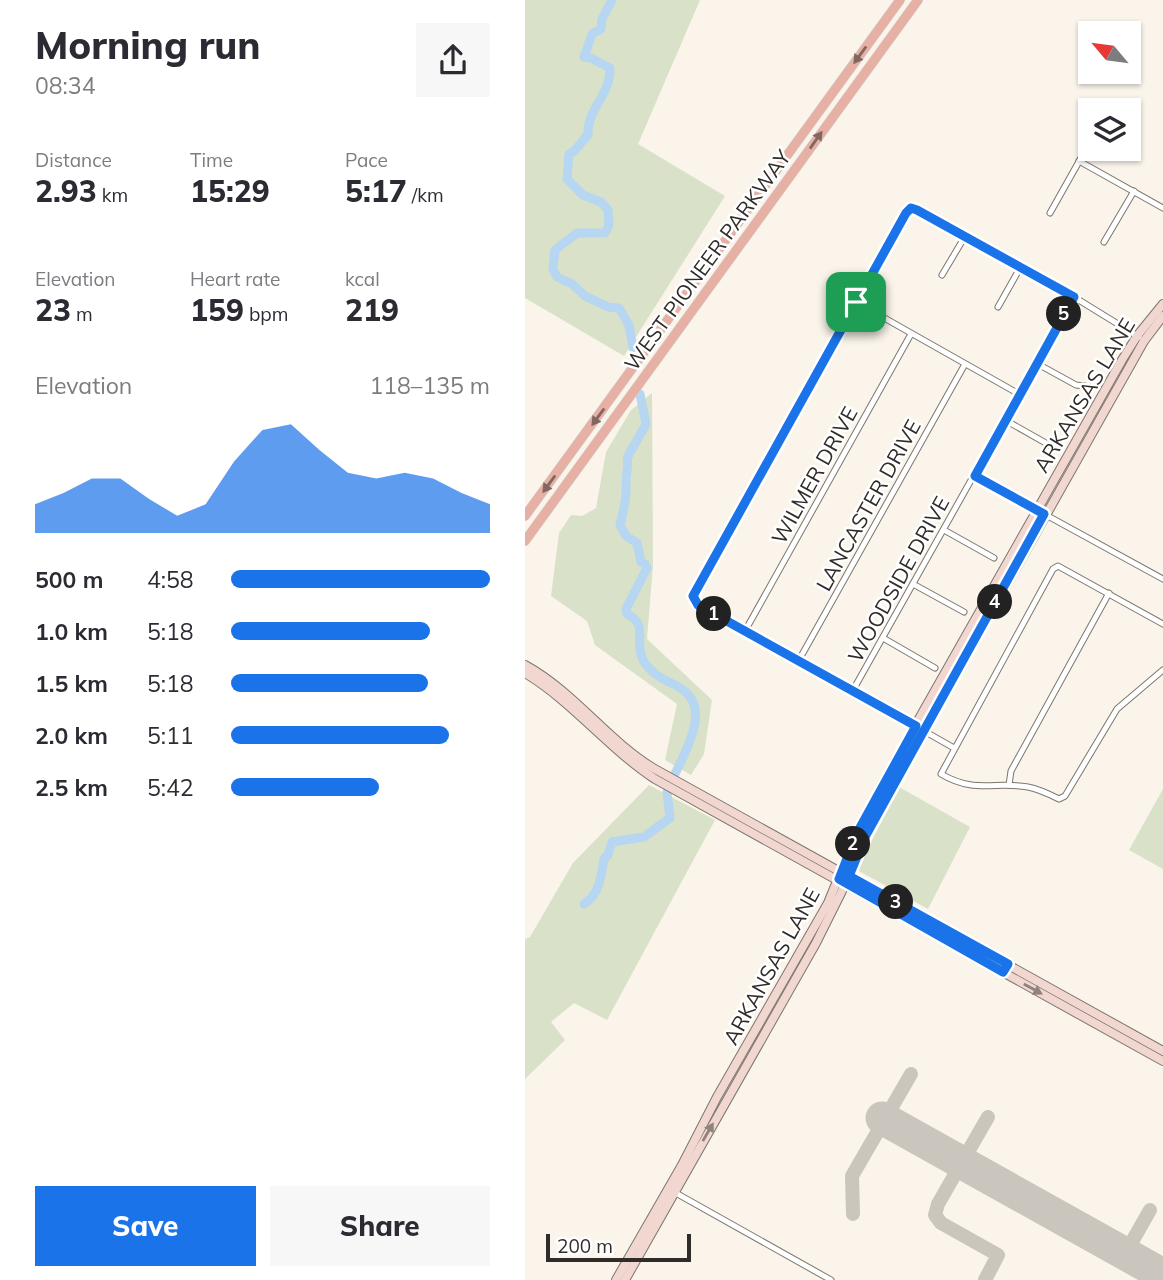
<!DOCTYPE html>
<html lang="en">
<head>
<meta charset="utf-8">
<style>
  :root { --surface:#fff; --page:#f7f7f7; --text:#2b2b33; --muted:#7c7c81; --accent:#1a73e8 }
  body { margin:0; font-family:Mulish,sans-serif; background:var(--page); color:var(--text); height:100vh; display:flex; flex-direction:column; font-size:26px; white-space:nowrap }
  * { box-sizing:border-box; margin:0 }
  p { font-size:23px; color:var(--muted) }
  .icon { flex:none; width:38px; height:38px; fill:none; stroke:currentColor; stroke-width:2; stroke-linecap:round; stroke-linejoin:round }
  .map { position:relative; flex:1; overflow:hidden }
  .side { display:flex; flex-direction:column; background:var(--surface); width:525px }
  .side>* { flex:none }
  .needle { width:46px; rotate:299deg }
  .controls { position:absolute; left:553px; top:21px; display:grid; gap:14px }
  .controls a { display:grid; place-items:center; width:63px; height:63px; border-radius:0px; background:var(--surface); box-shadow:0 2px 5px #0004; font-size:35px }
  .scale { position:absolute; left:21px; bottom:18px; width:145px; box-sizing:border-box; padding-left:7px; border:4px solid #2f2c29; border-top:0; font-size:19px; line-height:24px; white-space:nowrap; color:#2f2c29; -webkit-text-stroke:5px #fff; paint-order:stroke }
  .pin { position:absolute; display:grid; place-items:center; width:60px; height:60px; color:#fff; margin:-30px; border-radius:14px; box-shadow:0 4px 10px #0006 }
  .km { position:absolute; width:35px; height:35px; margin:-18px; border-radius:50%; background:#222; color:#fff; font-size:19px; line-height:35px; text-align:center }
  .round { display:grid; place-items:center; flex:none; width:74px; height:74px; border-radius:0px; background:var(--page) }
  .headline { display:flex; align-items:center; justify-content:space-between; height:119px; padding:0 35px }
  h1 { font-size:38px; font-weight:800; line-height:52px }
  .stats { display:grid; grid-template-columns:repeat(3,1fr); gap:10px; height:119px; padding:7px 35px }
  .stats div { display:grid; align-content:center }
  .stats b { font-size:30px; font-weight:800 }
  .stats small { font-size:19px; font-weight:400 }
  .stats p { font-size:19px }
  .chart { height:196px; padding:14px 35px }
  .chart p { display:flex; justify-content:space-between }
  .chart svg { width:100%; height:126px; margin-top:7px; fill:var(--accent); opacity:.7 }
  .button { display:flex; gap:14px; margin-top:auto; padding:14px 35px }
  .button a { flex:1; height:80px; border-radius:0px; background:var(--accent); color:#fff; font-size:28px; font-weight:800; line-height:80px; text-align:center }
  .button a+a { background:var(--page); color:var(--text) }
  ul { padding:0 35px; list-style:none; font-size:23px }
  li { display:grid; grid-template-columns:112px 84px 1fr; align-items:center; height:52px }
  li i { height:18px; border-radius:9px; background:var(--accent) }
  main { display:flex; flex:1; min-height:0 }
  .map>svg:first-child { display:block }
  .green { fill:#d9e2c8 }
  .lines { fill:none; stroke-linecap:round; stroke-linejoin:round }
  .river { stroke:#b6d6f1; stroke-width:9 }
  .taxiway { stroke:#cac6be; stroke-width:14 }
  .runway { stroke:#cac6be; stroke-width:33 }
  .minor-casing { stroke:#7b766e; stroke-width:7 }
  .secondary-casing { stroke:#7b766e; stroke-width:10 }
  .primary-casing { stroke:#d5d5d4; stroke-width:10 }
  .minor { stroke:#fff; stroke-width:5 }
  .secondary { stroke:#f2d7d1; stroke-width:8 }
  .primary { stroke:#e6b0a4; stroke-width:9 }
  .oneway { fill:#816760 }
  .oneway2 { fill:#90827d }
  .route-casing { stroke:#fff; stroke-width:14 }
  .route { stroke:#1a73e8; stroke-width:9 }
  .labels { text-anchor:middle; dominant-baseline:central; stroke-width:5; stroke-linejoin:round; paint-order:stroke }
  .street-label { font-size:21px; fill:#2f2c29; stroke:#fff }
</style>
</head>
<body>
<main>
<section class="side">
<div class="headline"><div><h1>Morning run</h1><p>08:34</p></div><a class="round"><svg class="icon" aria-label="share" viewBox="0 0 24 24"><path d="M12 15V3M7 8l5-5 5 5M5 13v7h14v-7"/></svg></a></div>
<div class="stats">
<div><p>Distance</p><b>2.93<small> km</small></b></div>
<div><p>Time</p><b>15:29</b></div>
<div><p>Pace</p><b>5:17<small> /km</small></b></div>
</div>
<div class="stats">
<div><p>Elevation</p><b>23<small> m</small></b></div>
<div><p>Heart rate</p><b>159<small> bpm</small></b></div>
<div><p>kcal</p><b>219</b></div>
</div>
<div class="chart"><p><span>Elevation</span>118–135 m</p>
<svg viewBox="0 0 160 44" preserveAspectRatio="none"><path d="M0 44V34L10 30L20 25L30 25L40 32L50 38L60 34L70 19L80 8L90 6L100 15L110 23L120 25L130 23L140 25L150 30L160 34V44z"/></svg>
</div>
<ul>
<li><b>500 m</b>4:58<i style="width:100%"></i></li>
<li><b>1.0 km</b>5:18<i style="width:77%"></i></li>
<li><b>1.5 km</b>5:18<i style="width:76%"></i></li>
<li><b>2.0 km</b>5:11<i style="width:84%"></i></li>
<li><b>2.5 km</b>5:42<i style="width:57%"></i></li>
</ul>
<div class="button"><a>Save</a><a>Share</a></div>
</section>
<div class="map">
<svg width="638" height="1280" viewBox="0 0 638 1280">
  <rect width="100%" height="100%" fill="#faf4eb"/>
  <g class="green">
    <path d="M0,0h175l-62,144 87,52 -101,160 -99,-58z"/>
    <path d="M127,393l1,172 -6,74 65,61 -8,54 -13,21 -26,-15 12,-56 -82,-59 -8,-24 -36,-25 8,-63 12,-18 11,1 14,-8 10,-56 25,-42z"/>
    <path d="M124,785l66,35 -108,200 -33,-17 -23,19 14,18 -40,39v-140l5,-2 43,-74z"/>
    <path d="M374,787l71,40 -42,82 -69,-38 1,-7z"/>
    <path d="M638,789v80l-34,-19z"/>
  </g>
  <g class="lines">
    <g class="river">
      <path d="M87,0l-10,19 -1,10 -9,5 -8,23 7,1 19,10c1,27 -24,42 -22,67 -7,6 -10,15 -19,19l-2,25 16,16 18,7 7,8 1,15 -4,8h-28l-22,17 -2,19 4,8 15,7 13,12 23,11 11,1 10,17 4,23"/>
      <path d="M115,394l6,30 -19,34c2,8 -1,14 -1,22 1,16 -2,29 -6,45l6,11 11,7 4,19 4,2 2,4 -21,41 1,5c23,12 6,25 16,46 8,14 20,19 34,26 37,19 9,64 -3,90"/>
      <path d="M59,904c16,-10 17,-28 20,-45l4,-4 4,-13 32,-5 26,-19 -3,-26"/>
    </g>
    <g class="taxiway">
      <path d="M328,1214l-1,-38 59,-102"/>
      <path d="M600,1254l25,-44"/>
      <path d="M460,1280l13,-25 -57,-32 -6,-8 3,-11 50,-87"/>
    </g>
    <path class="runway" d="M357,1118l281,157"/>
    <defs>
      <g id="minor">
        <path d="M554,161l84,47"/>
        <path d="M525,213l40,-71"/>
        <path d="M579,242l30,-51"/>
        <path d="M417,275l22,-37"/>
        <path d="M331,302l163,92"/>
        <path d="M473,307l22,-39"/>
        <path d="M511,363l40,22 9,1"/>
        <path d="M480,420l46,26"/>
        <path d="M450,476l62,35"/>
        <path d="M521,515l117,64"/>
        <path d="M419,530l50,28"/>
        <path d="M388,584l51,28"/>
        <path d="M638,624l-105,-58 -5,3 -112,205c34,20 54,7 87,13 11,2 21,7 31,12l6,-3 52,-87 46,-39"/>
        <path d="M220,631l166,-297"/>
        <path d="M358,638l52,30"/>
        <path d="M274,660l166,-296"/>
        <path d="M327,692l222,-395"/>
        <path d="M390,726l-217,-121 -5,-9 213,-383 5,-5 6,2 157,87 65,40"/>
        <path d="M399,731l30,17"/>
        <path d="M484,785l2,-14 98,-178"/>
        <path d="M149,1192l157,88"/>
      </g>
      <g id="secondary">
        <path d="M0,665c49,27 81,74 128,103l510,283"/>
        <path d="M0,673c48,29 83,75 130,106l508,282"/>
        <path d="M91,1280l66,-115 35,-68 111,-194 28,-68 25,-49 241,-426 15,-24 26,-32"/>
        <path d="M100,1280l191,-337 25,-50 25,-58 278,-494 19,-25"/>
      </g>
      <g id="primary">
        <path d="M0,516l375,-516"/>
        <path d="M0,541l393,-541"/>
      </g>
    </defs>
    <use href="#minor" class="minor-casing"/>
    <use href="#secondary" class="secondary-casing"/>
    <use href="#primary" class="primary-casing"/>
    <use href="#minor" class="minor"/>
    <use href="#secondary" class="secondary"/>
    <use href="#primary" class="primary"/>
  </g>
  <defs><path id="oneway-solid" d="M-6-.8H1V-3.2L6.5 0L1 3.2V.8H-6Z" transform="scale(1.75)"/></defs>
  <g class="oneway">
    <use href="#oneway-solid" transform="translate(335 55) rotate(126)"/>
    <use href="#oneway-solid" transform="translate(291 140) rotate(-55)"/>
    <use href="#oneway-solid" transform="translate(73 417) rotate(126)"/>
    <use href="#oneway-solid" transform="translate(24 484) rotate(126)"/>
  </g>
  <g class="oneway2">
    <use href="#oneway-solid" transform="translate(508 989) rotate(29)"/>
    <use href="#oneway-solid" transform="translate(183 1132) rotate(-60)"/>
  </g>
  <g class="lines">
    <defs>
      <path id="route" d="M386,208l6,2 157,87 -99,179 69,38 -178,321 -17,41 159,88 -5,8 -164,-93 17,-44 60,-109 -218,-121 -5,-9 213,-383z"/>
    </defs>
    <use href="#route" class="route-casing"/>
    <use href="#route" class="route"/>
  </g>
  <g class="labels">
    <g class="street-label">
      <text transform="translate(182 260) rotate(-54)">WEST PIONEER PARKWAY</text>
      <text transform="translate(559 395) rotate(-59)">ARKANSAS LANE</text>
      <text transform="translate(289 475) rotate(-61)">WILMER DRIVE</text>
      <text transform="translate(343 505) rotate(-61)">LANCASTER DRIVE</text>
      <text transform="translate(373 579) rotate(-61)">WOODSIDE DRIVE</text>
      <text transform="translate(246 966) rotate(-61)">ARKANSAS LANE</text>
    </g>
  </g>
</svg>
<div class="controls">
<a><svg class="needle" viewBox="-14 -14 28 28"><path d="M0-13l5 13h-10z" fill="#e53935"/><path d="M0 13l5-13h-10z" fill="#7c7c81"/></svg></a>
<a><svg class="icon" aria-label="layers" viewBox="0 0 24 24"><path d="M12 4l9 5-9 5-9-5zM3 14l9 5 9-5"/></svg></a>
</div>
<div class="scale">200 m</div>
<div class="pin" style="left:331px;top:302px;background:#1e9e55"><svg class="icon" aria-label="arrive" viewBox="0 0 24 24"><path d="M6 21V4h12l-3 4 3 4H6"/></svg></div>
<b class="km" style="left:189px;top:614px">1</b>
<b class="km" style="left:328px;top:844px">2</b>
<b class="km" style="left:371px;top:902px">3</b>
<b class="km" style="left:470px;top:602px">4</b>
<b class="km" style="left:539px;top:314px">5</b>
</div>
</main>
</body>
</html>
